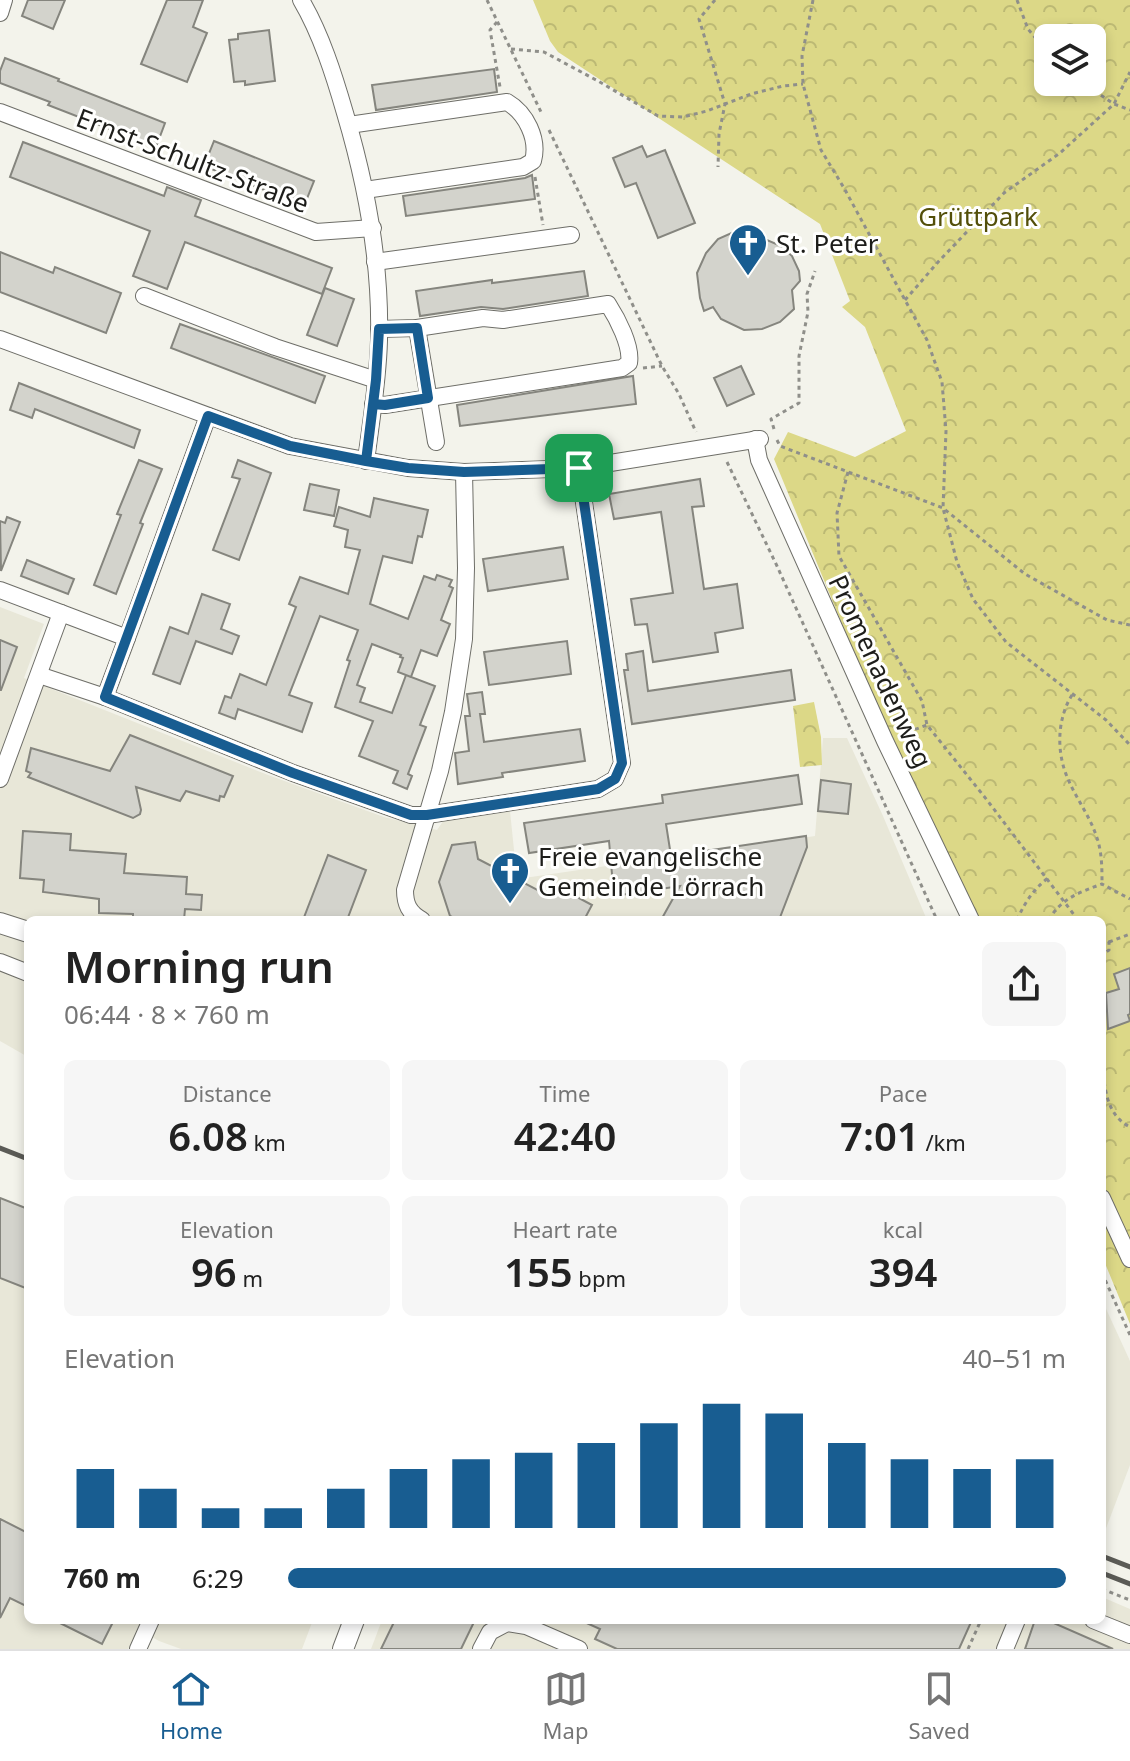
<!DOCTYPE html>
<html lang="en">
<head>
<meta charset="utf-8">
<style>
  :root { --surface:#fff; --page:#f6f6f6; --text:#222; --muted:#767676; --line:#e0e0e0; --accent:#185d91 }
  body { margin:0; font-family:"Noto Sans",sans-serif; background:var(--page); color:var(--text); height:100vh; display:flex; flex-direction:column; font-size:30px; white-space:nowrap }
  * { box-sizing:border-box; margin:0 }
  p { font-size:26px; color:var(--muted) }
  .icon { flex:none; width:44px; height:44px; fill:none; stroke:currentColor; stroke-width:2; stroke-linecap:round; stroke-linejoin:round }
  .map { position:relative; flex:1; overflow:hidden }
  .side { position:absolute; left:24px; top:916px; width:1082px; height:708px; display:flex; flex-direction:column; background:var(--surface); border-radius:12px; box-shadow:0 4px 12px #0003 }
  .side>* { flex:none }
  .fabs { position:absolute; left:1034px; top:24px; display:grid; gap:16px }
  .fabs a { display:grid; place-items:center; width:72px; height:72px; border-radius:12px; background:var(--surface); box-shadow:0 4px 12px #0003; font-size:40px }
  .pin { position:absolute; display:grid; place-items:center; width:68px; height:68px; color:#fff; margin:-34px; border-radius:16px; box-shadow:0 4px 12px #0006 }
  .round { display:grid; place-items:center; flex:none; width:84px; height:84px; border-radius:12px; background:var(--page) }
  .summary { display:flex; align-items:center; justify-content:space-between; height:136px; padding:0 40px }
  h1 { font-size:44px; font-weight:600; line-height:60px }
  .stats { display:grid; grid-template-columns:repeat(3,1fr); gap:12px; height:136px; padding:8px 40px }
  .stats div { display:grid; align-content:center; border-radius:12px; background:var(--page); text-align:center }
  .stats b { font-size:40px; font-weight:600 }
  .stats small { font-size:22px; font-weight:400 }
  .stats p { font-size:22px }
  .chart { height:224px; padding:16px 40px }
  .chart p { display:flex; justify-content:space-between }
  .chart svg { width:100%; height:144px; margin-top:8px; stroke:var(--accent); stroke-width:6 }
  ul { padding:0 40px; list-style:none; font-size:26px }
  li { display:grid; grid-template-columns:128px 96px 1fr; align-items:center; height:60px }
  li i { height:20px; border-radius:10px; background:var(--accent) }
  .tab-bar { display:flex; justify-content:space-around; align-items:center; height:112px; border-top:2px solid var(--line); background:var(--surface); font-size:22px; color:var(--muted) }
  .tab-bar a { display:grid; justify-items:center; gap:4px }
  .tab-bar .selected { color:var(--accent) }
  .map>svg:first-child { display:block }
  .built { fill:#e8e7d8 }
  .park { fill:url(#park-crowns); fill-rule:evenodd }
  .building { fill:#d3d3cc; stroke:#85857e; stroke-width:2; fill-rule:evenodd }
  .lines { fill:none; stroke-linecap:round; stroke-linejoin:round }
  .minor-casing { stroke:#6e6e68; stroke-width:18 }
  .major-casing { stroke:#6e6e68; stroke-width:22 }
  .path { stroke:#8f8f8a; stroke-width:3; stroke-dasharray:4 4; stroke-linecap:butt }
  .minor { stroke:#fff; stroke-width:16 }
  .major { stroke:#fff; stroke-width:20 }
  .rail { stroke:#5b5b56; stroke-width:5 }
  .route-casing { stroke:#fff; stroke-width:16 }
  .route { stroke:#185d91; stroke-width:10 }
  .labels { text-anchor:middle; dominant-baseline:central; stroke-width:6; stroke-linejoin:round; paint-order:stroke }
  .street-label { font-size:26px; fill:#1d1d1a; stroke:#fffffe }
  .park-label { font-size:26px; fill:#534f09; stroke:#fffffe }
  .poi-label { font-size:26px; fill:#1d1d1a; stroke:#fffffe; text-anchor:start }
</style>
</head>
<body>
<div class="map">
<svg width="1130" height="1649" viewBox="0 0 1130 1649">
  <defs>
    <pattern id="park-crowns" width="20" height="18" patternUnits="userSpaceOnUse" patternTransform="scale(2)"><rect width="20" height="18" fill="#dcd887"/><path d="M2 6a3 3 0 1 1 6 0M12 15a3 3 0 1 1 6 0" fill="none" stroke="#bcb974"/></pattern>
  </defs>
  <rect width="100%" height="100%" fill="#f3f3eb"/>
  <g class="built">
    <path d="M0,607l44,17 -20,54 244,97 116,42 53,13 7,-10 66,-9 7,68 298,-43 8,-98h24l36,78 44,104h-899v137l-28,-16z"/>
    <path d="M0,1198l28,11v411h285l-11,29h-121l-22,-8 -21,-12 -10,20h-128z"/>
    <path d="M1102,1300l28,61v104l-25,66 -3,-1z"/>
    <path d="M1102,1597l28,12v40h-759l11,-29h720z"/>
  </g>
  <g class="park">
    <path d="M533,0h597v1324l-28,-68v-336h-138l-190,-461 14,-27 67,25 51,-26 -41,-104 -23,-20 8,-6 -30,-77 -262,-172 -8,-11zM1048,38h44v44h-44z"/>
    <path d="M814,702l7,35 1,28 -22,2 -7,-61z"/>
  </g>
  <g class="building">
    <path d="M28,0h37l-12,29 -31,-13z"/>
    <path d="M167,0h36l-10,27 14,6 -20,49 -46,-18z"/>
    <path d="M269,30l6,51 -30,4v-4l-11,1 -5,-42 9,-1v-5z"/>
    <path d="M5,58l54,21 -1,2 107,42 -9,24 -108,-42 2,-3 -50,-19v-12z"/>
    <path d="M494,69l3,23 -121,18 -4,-25z"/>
    <path d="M214,141l100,40 -10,25 -100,-40z"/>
    <path d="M23,142l141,54 3,-9 34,13 -6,16 137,52 -10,26 -137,-52 -18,47 -34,-13 17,-45 -140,-54z"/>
    <path d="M642,146l5,11 18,-7 30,73 -37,15 -22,-55 -11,4 -12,-29z"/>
    <path d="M532,175l3,24 -129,17 -3,-20 122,-18z"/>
    <path d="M736,231l17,2 1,9 13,-2 14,6 11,10 7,15 1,10 -8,9 2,19 -14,13 -18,7 -18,1 -23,-11 -8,-12 -9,4 -4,-13 -3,-25 9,-20 12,-14z"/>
    <path d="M0,252l53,21 2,-6 66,26 -15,40 -106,-41z"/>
    <path d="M584,271l4,25 -85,13 -22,-2 -61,9 -4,-25 76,-11v3z"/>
    <path d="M325,288l29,11 -17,47 -30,-11z"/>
    <path d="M180,324l145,52 -10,27 -144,-55z"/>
    <path d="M741,366l13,28 -27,12 -13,-28z"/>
    <path d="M633,376l3,28 -176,22 -3,-21z"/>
    <path d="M19,383l121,47 -6,18 -99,-39 -3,9 -22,-8z"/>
    <path d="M139,460l23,9 -22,54 3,1 -27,70 -22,-9 27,-70 -4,-1z"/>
    <path d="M238,460l33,13 -32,87 -26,-10 27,-71 -8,-2z"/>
    <path d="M700,479l4,27 -12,1 12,82 33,-5 6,44 -28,5 3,19 -65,10 -6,-38 -12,1 -4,-26 42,-6 -12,-81 -47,7 -5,-25z"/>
    <path d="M310,484l29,6 -5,26 -30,-6z"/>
    <path d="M374,498l54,12 -6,27 -4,-1 -6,27 -29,-7 -13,48 38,15 16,-43 11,4 2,-5 15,5 -3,6 4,2 -12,32 9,4 -13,32 -16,-6 -10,27 24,9 -15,39 6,2 -18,47 4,2 -5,13 -14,-6 5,-12 -39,-15 14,-35 -38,-14 15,-46 -3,-1 11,-30 -38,-14 -31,79 23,8 -10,29 -64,-23 -3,10 -16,-6 6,-17 6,2 9,-24 26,11 30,-78 -7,-3 11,-27 48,17 12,-44 -15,-3 3,-17 -14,-4 5,-19 31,10zM372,644l29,11 -1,2 3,1 -5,14 13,5 -5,-2 -14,38 -32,-11 5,-14 -8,-3z"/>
    <path d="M7,517l13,5 -19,49 -1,-50 5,2z"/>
    <path d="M563,547l5,32 -80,12 -5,-32z"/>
    <path d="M27,560l47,19 -6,15 -47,-18z"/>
    <path d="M202,594l28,10 -9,25 18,7 -7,18 -36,-13 -16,43 -27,-10 17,-47 18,7z"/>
    <path d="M0,640l17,7 -16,43h-1z"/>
    <path d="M567,641l4,33 -82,11 -5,-33z"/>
    <path d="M643,651l5,40 143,-21 4,30 -163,24 -8,-54h4l-2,-16z"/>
    <path d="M482,692l3,22h-5l4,28 96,-13 5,32 -83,12 1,4 -45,7 -3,-31 14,-2 -4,-35h5l-3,-22z"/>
    <path d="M130,735l103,41 -9,21 -4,-1 -1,5 -33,-10 -6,10 -44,-14 5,23 -1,4 -7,4 -105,-41 3,-4 -5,-2 5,-23 79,23z"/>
    <path d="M798,775l4,29 -136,20 5,32 135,-20 1,11 -28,73h-118l19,-34 -66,10 -5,-55 -80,12 -5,-30 139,-20 -1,-8z"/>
    <path d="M821,780l30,4 -3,30 -30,-3z"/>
    <path d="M23,831l48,3 -1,16 56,4 -2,19 63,4 -1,17 16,1 -1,15 -16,-1 -1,11h-51v-6l-34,-1v-14l-56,-7 1,-12 -24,-2z"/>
    <path d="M475,842l3,17 67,35 6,-11 41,22 -8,15h-126l-8,-4 -11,-34 13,-37z"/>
    <path d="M328,855l38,15 -19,50h-44z"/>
    <path d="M1130,968v46l-2,1 2,6 -22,8 -2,-36 13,-4 -5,-15z"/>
    <path d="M0,1198l28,11v80l-28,-11z"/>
    <path d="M0,1519l28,14v74l-18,-9 -10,20z"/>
    <path d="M54,1620h60l-12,24z"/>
    <path d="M395,1620h80l-14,29h-80z"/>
    <path d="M580,1620h392l-13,29h-342l-22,-10 5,-10z"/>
    <path d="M1035,1620h12l66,29h-88z"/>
  </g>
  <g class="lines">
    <defs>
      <g id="minor">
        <path d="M301,0c20,34 33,75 44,113 22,74 36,150 34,227 -1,41 -8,81 -13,121"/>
        <path d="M0,13l4,-13"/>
        <path d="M0,112l316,120 57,-4"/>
        <path d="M349,125l158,-23c19,11 32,37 26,59l-10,6 -158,23"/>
        <path d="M375,262l196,-27"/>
        <path d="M144,296l131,51 101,33"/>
        <path d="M417,328l19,114"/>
        <path d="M0,339l290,107 118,22 56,4 115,-4 181,-29"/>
        <path d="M373,404l12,1 237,-37 7,-5c3,-17 -12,-45 -21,-59l-105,16 -20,-2 -66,10 -38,1"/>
        <path d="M755,439l4,21 126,281 86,179"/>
        <path d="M0,590l61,23"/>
        <path d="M127,638l81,-222"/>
        <path d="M39,675l66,22 188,76 118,42h16l171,-26 17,-10 7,-16 -43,-295"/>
        <path d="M0,779l61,-166 66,25 -22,59"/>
        <path d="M422,920c-13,-7 -17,-16 -17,-30l35,-119 13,-59 11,-73 2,-71 -2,-96"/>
        <path d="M0,962l28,11"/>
        <path d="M1102,1198l28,61"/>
        <path d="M1093,1620l37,15"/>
        <path d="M138,1649l13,-29"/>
        <path d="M481,1649l9,-17 17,-9 19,3 53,23"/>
        <path d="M1005,1649l12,-29"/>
      </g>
      <g id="major">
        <path d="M0,923l28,9"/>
        <path d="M343,1649l11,-29"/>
      </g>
    </defs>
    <use href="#minor" class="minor-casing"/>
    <use href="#major" class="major-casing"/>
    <g class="path">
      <path d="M487,0l54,112"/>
      <path d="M715,0l-16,19 26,85 -6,30 -1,33"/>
      <path d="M813,0l-11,56 1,28 18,66 23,38 61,112 22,40 15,42 4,49 -3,77 14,54 16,37 33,43 100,78 24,25"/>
      <path d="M1017,0l11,29 20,24"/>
      <path d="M497,22l-7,8 10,57"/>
      <path d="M511,49l33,3 54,29 60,35 25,1 24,-6 44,-17 32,-8 20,-2"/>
      <path d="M1081,82l33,22 16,6"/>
      <path d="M549,130l113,236 17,28 17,38"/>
      <path d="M535,177l8,48"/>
      <path d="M905,300l34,-39 65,-68 56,-40 54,-49 16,-32"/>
      <path d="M643,368l19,-2"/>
      <path d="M774,429l-3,-10 28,-16v-47l9,-44 -1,-18 8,-23"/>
      <path d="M777,440l3,6 163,62 82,66 82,46 23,5"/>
      <path d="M727,462l50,104 160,354"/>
      <path d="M848,472l-11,41 2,43 83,145 5,24 60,75 91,120"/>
      <path d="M1072,695c-15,24 -16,57 -4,84 8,19 21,36 28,56 6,16 6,32 6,49"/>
      <path d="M900,735l27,-10"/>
      <path d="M1017,920c8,-18 16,-30 31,-42"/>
      <path d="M1049,920c11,-21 31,-28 53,-36l28,15"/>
      <path d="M1102,936l7,6v8l-7,5"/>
      <path d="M1109,942l21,-8"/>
      <path d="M1102,1050c2,27 0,63 28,77"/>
      <path d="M1102,1273l28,62"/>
      <path d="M1102,1589l28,11"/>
      <path d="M968,1649l13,-29"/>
    </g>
    <use href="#minor" class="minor"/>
    <use href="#major" class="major"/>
    <g class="rail">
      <path d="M0,1148l28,11"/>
      <path d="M1102,1556l28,11"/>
      <path d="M1102,1573l28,11"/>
    </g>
  </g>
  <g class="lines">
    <defs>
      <path id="route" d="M579,468l-115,4 -56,-4 -42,-7 10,-81 3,-51 38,-1 11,70 -43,7 -12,-1 -7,57 -76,-15 -82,-30 -103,281 188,76 118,42h16l171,-26 17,-10 7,-16 -43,-295"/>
    </defs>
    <use href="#route" class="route-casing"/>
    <use href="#route" class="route"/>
  </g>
  <defs>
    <symbol id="church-pin" viewBox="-11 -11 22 30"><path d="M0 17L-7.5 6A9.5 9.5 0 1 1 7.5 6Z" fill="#185d91" stroke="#fffffe"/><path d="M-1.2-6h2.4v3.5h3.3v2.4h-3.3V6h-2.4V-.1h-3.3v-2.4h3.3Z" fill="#fff"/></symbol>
  </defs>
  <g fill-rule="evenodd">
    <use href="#church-pin" x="726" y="221" width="44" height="60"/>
    <use href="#church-pin" x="488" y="849" width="44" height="60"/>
  </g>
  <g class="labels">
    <g class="street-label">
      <text transform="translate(193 160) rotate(21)">Ernst-Schultz-Straße</text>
      <text transform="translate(881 671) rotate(65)">Promenadenweg</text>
    </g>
    <g class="park-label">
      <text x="978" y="216">Grüttpark</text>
    </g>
    <g class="poi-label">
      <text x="776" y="243">St. Peter</text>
      <text x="538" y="856">Freie evangelische<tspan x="538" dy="30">Gemeinde Lörrach</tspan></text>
    </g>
  </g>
</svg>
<div class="fabs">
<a><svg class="icon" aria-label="layers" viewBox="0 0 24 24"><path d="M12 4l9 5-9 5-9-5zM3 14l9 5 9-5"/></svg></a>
</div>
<div class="pin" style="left:579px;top:468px;background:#1e9e55"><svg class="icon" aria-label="arrive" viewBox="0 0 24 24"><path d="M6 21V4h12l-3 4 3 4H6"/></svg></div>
<section class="side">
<div class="summary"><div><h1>Morning run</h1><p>06:44 · 8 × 760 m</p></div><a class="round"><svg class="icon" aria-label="share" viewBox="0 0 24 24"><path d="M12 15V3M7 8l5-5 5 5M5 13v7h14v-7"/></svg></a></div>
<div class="stats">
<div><p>Distance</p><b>6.08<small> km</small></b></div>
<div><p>Time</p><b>42:40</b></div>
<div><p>Pace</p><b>7:01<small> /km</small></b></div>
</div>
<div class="stats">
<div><p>Elevation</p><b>96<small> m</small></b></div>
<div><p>Heart rate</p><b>155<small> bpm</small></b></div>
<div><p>kcal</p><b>394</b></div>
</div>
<div class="chart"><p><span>Elevation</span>40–51 m</p>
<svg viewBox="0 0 160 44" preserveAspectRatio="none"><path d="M5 44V26M15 44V32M25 44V38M35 44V38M45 44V32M55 44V26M65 44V23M75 44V21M85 44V18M95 44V12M105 44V6M115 44V9M125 44V18M135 44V23M145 44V26M155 44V23"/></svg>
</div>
<ul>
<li><b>760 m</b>6:29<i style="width:100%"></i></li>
</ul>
</section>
</div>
<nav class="tab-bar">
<a class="selected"><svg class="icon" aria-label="home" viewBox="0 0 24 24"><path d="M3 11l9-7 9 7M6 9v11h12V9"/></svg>Home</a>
<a><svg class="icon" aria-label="map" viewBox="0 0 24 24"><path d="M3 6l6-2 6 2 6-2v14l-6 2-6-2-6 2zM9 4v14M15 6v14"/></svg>Map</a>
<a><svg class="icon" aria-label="saved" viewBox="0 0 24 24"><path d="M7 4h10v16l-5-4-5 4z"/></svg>Saved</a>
</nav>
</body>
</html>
